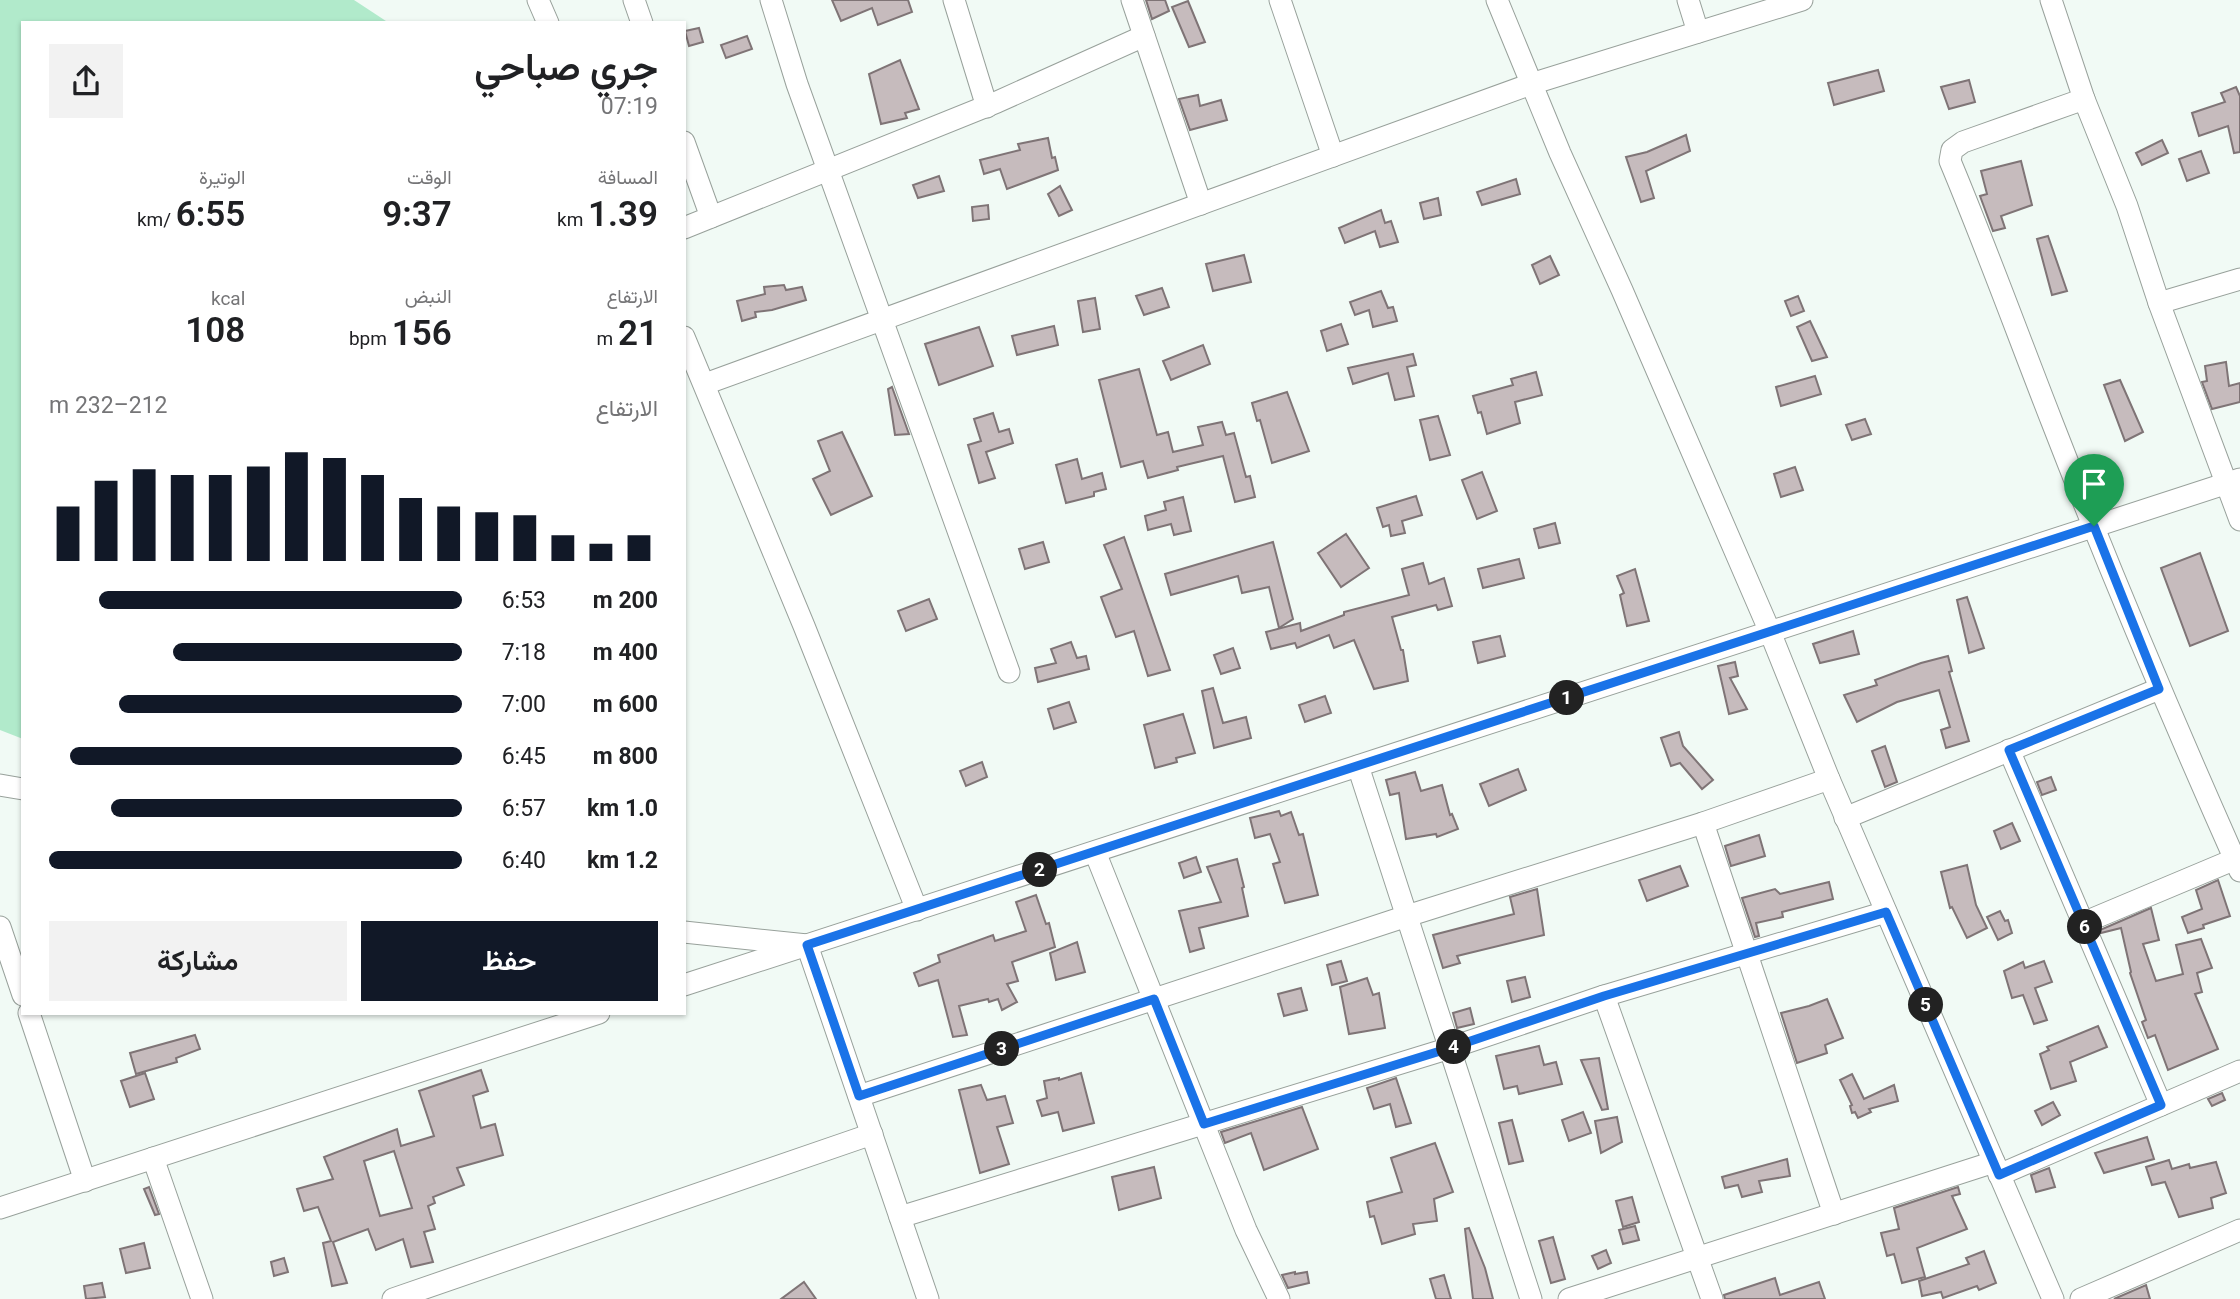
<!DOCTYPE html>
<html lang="ar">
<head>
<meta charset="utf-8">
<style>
  :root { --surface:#fff; --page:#f2f2f2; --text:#202124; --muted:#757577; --accent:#111827 }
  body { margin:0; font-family:Roboto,Vazirmatn,sans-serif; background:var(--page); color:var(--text); direction:rtl; height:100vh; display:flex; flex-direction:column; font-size:26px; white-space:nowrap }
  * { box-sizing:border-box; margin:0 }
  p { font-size:23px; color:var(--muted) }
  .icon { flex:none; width:38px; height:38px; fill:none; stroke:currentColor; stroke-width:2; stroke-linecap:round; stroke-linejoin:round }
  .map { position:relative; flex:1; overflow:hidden; direction:ltr }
  .panel { position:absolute; left:21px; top:21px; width:665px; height:994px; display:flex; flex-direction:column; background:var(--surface); border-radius:0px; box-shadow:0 2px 5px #0004; direction:rtl }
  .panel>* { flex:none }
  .pin { position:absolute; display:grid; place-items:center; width:60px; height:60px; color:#fff; margin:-72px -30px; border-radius:50% 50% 50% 0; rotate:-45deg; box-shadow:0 0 7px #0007 }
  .pin .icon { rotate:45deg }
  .km { position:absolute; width:35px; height:35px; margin:-18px; border-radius:50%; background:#222; color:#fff; font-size:19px; line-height:35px; text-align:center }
  .round { display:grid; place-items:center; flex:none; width:74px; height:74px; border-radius:0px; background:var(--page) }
  .head { display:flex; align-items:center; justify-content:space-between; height:119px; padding:0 28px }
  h1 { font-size:38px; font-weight:600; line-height:52px }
  .figures { display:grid; grid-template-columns:repeat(3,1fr); gap:10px; height:119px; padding:7px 28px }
  .figures div { display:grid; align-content:center }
  .figures b { font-size:35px; font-weight:600 }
  .figures small { font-size:19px; font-weight:400 }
  .figures p { font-size:19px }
  .chart { height:196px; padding:14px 28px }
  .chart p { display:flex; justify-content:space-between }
  .chart svg { width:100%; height:126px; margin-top:7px; stroke:var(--accent); stroke-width:6 }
  .primary-button { display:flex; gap:14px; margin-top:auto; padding:14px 28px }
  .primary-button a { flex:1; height:80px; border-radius:0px; background:var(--accent); color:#fff; font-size:28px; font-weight:600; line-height:80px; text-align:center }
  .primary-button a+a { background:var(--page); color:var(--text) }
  ul { padding:0 28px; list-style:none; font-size:23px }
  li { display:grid; grid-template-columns:112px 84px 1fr; align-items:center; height:52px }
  li i { height:18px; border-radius:9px; background:var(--accent) }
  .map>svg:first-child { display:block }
  .green { fill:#b1eacb }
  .building { fill:#c6bbbd; stroke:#7f7476; stroke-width:2; fill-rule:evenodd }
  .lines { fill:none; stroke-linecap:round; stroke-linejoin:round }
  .minor-casing { stroke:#98a19b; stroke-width:23 }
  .minor { stroke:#fff; stroke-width:21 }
  .route-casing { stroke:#fff; stroke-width:14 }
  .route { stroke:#1a73e8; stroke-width:9 }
</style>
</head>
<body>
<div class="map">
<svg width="2240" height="1299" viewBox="0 0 2240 1299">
  <rect width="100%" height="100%" fill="#f1faf5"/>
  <path class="green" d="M0,0h354l35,23h-366v716l-23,-9z"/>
  <g class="building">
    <path d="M832,0h76l4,12 -34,13 -6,-17 -31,13z"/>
    <path d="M1146,0h19l4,11 -17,8z"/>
    <path d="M1188,1l17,41 -16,5 -17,-40z"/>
    <path d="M699,28l4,14 -14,4 -4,-15z"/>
    <path d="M747,36l5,13 -26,9 -5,-13z"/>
    <path d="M900,60l19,49 -14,4 2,5 -26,6 -12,-50z"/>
    <path d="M1878,70l6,21 -50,14 -6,-22z"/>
    <path d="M1969,80l6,22 -26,7 -8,-22z"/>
    <path d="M2236,87l4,9v56l-6,1 -6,-27 -29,10 -7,-23 33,-11 -4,-9z"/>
    <path d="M1198,95l2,11 21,-6 6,20 -37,10 -11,-31z"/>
    <path d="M1686,135l4,16 -44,20 8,27 -13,4 -15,-45 21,-5z"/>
    <path d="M1048,138l4,20 3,-1 3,13 -51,19 -7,-20 -16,5 -4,-14 40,-10 -2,-6z"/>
    <path d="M2162,140l6,13 -26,12 -6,-12z"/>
    <path d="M2201,151l8,22 -22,8 -8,-22z"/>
    <path d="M2021,161l11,44 -31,11 4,12 -12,3 -13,-35 7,-2 -6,-23z"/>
    <path d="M939,176l5,15 -26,7 -5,-13z"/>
    <path d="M1516,179l4,15 -38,11 -5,-13z"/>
    <path d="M1060,186l12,24 -13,6 -11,-22z"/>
    <path d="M1438,198l3,17 -17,4 -4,-16z"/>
    <path d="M988,205l1,14 -16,2 -1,-14z"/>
    <path d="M1381,210l4,13 6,-2 7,21 -18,5 -5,-16 -30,12 -6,-15z"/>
    <path d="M2048,236l19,55 -15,4 -15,-56z"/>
    <path d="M1244,255l7,27 -38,9 -7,-27z"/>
    <path d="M1550,256l9,19 -19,9 -8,-19z"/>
    <path d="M784,285l2,5 16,-3 4,13 -34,10 -17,2 1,5 -14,4 -5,-20 28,-7 -1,-7z"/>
    <path d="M1162,288l7,19 -25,8 -8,-19z"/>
    <path d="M1381,291l7,17 5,-1 4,14 -24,6 -4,-17 -14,5 -5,-13z"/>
    <path d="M1798,296l6,15 -13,5 -6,-15z"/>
    <path d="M1095,298l5,31 -17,3 -5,-31z"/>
    <path d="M1810,321l17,36 -15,4 -15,-34z"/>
    <path d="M1341,324l7,20 -21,7 -6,-20z"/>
    <path d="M1054,326l4,19 -41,10 -5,-19z"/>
    <path d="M979,327l14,39 -54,19 -14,-41z"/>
    <path d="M1203,345l7,19 -39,16 -8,-19z"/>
    <path d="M1413,354l3,11 -9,2 7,29 -19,4 -7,-27 -35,11 -5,-16z"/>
    <path d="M2226,362l3,24 11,-3v19l-28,7 -10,-27 5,-1 -2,-15z"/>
    <path d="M1139,369l18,66 11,-3 5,20 30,-7 -5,-18 24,-5 4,13 8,-2 12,44 4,-1 5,21 -20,5 -12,-46 -46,11 1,3 -30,8 -5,-17 -22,6 -22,-87z"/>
    <path d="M1536,372l6,23 -27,7 5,21 -33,11 -6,-22 -3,1 -5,-17 40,-11 -2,-6z"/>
    <path d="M1815,376l6,18 -40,12 -5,-19z"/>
    <path d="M2120,380l23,52 -18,9 -21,-56z"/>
    <path d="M892,387l17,47 -14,1 -7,-46z"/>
    <path d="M1287,392l22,59 -37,12 -12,-43 -3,1 -5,-18z"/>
    <path d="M993,413l6,19 10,-3 4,14 -27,9 9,26 -16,5 -11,-38 13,-4 -7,-22z"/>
    <path d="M1438,416l12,39 -20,5 -10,-40z"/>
    <path d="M1865,419l6,15 -19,6 -6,-15z"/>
    <path d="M842,432l30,64 -41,19 -18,-36 17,-8 -12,-30z"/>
    <path d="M1077,459l5,20 20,-6 4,16 -12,3v4l-28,7 -10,-38z"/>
    <path d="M1795,467l8,23 -22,7 -7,-23z"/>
    <path d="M1482,472l15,39 -20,8 -15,-39z"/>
    <path d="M1416,496l6,19 -20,6 3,12 -14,3 -2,-11 -6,2 -6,-19z"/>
    <path d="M1183,497l8,34 -17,4 -3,-11 -23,6 -3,-14 21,-6 -2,-8z"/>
    <path d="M1555,523l5,20 -21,5 -5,-19z"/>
    <path d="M1346,534l23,34 -28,19 -23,-34z"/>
    <path d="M1124,537l46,133 -22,6 -14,-45 -18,6 -15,-40 21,-8 -18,-44z"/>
    <path d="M1043,542l6,20 -24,7 -6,-20z"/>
    <path d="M1273,542l20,77 -14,9 -10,-41 -27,6 -4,-17 -67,19 -6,-21z"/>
    <path d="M2200,553l28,78 -38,15 -29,-78z"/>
    <path d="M1519,559l5,19 -41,10 -5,-19z"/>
    <path d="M1423,563l6,21 15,-6 8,28 -14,4 -2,-5 -44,12 9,33h2l5,31 -34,8 -20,-49 -20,8 -5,-13 -32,13 -2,-5 -24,6 -5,-17 34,-9 1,8 43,-16v-3l65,-17 -7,-26z"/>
    <path d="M1635,569l14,52 -22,5 -7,-31 4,-2 -7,-17z"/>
    <path d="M1967,597l17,51 -15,5 -12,-53z"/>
    <path d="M929,599l8,20 -31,12 -8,-20z"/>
    <path d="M1853,631l6,23 -39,9 -7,-19z"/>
    <path d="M1500,636l5,20 -27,7 -5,-21z"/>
    <path d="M1071,642l6,16 9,-2 3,13 -51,13 -3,-14 21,-5 -5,-14z"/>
    <path d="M1233,648l7,20 -19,6 -7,-19z"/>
    <path d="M1948,656l4,15 -3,1 20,69 -23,7 -5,-18 9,-3 -11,-37 -42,12 -40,20 -13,-27 33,-10 -2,-5 46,-17z"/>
    <path d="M1735,662l3,14 -8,2 17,31 -18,5 -11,-48z"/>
    <path d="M1213,688l10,35 23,-6 5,21 -37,10 -12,-57z"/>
    <path d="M1325,696l6,17 -26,9 -6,-17z"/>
    <path d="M1069,702l7,20 -22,7 -6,-20z"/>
    <path d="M1183,714l12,39 -19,5 1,4 -22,6 -11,-43z"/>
    <path d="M1679,732l4,14 30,34 -11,9 -22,-26 -9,3 -10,-28z"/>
    <path d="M1885,746l12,36 -12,5 -13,-36z"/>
    <path d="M982,762l5,15 -21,9 -6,-15z"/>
    <path d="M1518,769l8,21 -37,16 -9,-22z"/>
    <path d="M1415,772l6,19 21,-6 8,30 2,-1 6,15 -21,8 -1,-3 -30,5 -7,-46 -9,2 -4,-15z"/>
    <path d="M2051,777l5,13 -14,5 -5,-13z"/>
    <path d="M1279,811l2,5 10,-4 8,23 4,-1 15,61 -33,8 -12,-39 7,-2 -10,-28 -15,4 -5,-20z"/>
    <path d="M2012,823l8,18 -19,8 -7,-18z"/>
    <path d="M1759,835l6,21 -34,10 -6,-20z"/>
    <path d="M1196,857l5,15 -17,6 -5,-15z"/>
    <path d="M1237,859l7,28 -2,1 6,28 -49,12 5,20 -14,4 -11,-41 42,-9 -14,-35z"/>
    <path d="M1967,865l9,40 11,23 -20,10 -15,-31 -2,1 -9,-36z"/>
    <path d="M1680,866l8,20 -41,15 -8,-21z"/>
    <path d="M2218,880l12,36 -27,9 1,3 -16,5 -6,-16 20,-8 -6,-19z"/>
    <path d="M1829,882l4,17 -51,13 1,5 -27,6 3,13 -4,1 -13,-39 33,-9 5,5z"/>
    <path d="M1537,889l7,46 -87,21 3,7 -17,5 -10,-33 81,-21 -4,-17z"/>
    <path d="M1036,895l10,29 3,-1 6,24 -43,15 6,19 -11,3 10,18 -15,8 -4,-11 -9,3 -1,-3 -29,7 8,29 -14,2 -15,-57 -19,6 -5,-13 26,-11 -2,-7 55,-20 2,6 31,-10 -10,-29z"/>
    <path d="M2151,908l8,32 -16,4 13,37 27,-7 -7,-29 25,-6 11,29 -15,5 5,19 -7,2 23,55 -50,21 -13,-35 -7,3 -6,-16 4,-2 -16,-47 1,-1 -10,-44 -20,5 -1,-3z"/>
    <path d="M2000,911l5,10 3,-1 4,13 -14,7 -11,-23z"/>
    <path d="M1077,942l8,30 -29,8 -6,-27z"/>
    <path d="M1341,961l6,20 -15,4 -5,-20z"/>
    <path d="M2044,961l8,21 -17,6 12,32 -13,4 -11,-29 -11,3 -8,-27 19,-9 2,6z"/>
    <path d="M1525,977l5,20 -18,5 -5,-21z"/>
    <path d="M1367,978l6,17 6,-2 6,35 -36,6 -9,-47z"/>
    <path d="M1301,988l6,22 -23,6 -6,-22z"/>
    <path d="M1827,999l16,39 -18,7 2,8 -30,10 -16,-50 28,-7z"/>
    <path d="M1470,1008l4,16 -17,4 -4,-15z"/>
    <path d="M2098,1026l9,21 -37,15 6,19 -25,8 -11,-35 9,-4 -2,-3z"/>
    <path d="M195,1035l5,14 -24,9 1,4 -41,12 -6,-21z"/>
    <path d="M1539,1046l5,19 12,-3 6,22 -43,10 -2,-8 -13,3 -8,-33z"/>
    <path d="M1599,1058l9,51 -6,1 -21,-50z"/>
    <path d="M481,1070l7,21 -15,5 8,32 14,-4 8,31 -46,13 7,17 -31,12 2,6 -7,3 7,23 -11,3 9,30 -22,5 -8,-28 -27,11 -8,-21 -35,13 14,41 -15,3 -9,-43 8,-2 -13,-34 -14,4 -7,-22 36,-10 -9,-22 73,-28 4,17 33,-10 -15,-45zM394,1151l18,57 -32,8 -16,-55z"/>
    <path d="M145,1073l9,26 -24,8 -9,-26z"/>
    <path d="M1081,1073l13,50 -31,8 -5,-19 -16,4 -5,-15 10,-3 -3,-17 15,-3v2z"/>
    <path d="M1852,1074l12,25 30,-14 4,16 -29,8 2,3 -13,6 -3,-6 -3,1 -2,-7 2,-1 -12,-25z"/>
    <path d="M1396,1078l15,45 -15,4 -6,-23 -16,5 -7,-21z"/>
    <path d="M981,1085l6,15 18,-4 8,27 -16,4 12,37 -29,9 -21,-83z"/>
    <path d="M2222,1093l3,7 -13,6 -4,-7z"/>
    <path d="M2053,1102l7,13 -18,10 -7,-14z"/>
    <path d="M1302,1107l16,42 -54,21 -13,-37 -26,10 -4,-11z"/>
    <path d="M1583,1112l8,21 -22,8 -7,-21z"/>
    <path d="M1617,1117l5,25 -21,11 -6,-32z"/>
    <path d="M1512,1120l11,41 -14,3 -10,-41z"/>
    <path d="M2147,1137l7,22 -50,14 -9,-20z"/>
    <path d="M1435,1143l18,49 -19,7 3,22 -24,3 2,10 -33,10 -8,-28 -4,1 -3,-15 35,-10 -11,-34z"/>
    <path d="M1787,1159l3,17 -31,5 3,11 -20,5 -4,-12 -13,3 -3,-11z"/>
    <path d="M2169,1160l3,9 17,-5 1,4 26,-6 10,31 -15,5 2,10 -34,9 -14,-35 -13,3 -6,-18z"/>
    <path d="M1154,1167l7,31 -42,12 -7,-33z"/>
    <path d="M2049,1168l6,19 -19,5 -5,-17z"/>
    <path d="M149,1187l10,27 -4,1 -11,-26z"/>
    <path d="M1958,1187l2,7 -8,2 15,33 -50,19 8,29 -23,6 -8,-29 -7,2 -6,-23 18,-4 -5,-21z"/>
    <path d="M1632,1197l7,25 -16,5 -7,-26z"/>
    <path d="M1635,1226l4,14 -16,4 -4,-14z"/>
    <path d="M1469,1228l16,40 8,31h-20l-8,-70z"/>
    <path d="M1553,1237l12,42 -14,4 -12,-42z"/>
    <path d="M144,1243l6,25 -24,5 -6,-24z"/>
    <path d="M1606,1250l5,13 -13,6 -6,-13z"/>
    <path d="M1984,1251l12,32 -17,7 -2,-4 -34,12 -2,-6 -19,4 -3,-15 50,-17 -3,-6z"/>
    <path d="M284,1258l4,14 -14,4 -3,-14z"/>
    <path d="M1295,1272v2l12,-2 2,11 -21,5 -6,-13z"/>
    <path d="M1444,1275l7,24h-15l-6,-20z"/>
    <path d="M1775,1278l5,17 39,-13 6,17h-100l-1,-4z"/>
    <path d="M804,1282l12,17h-35z"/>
    <path d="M102,1283l3,14 -19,2 -2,-13z"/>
    <path d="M2146,1285l4,14h-36z"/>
  </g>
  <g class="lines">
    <defs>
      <g id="minor">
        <path d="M538,0l10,23"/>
        <path d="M634,0l8,23"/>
        <path d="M771,0l26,84 212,588"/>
        <path d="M954,0l33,107"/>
        <path d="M1132,0l69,204"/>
        <path d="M1280,0l53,156"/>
        <path d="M1497,0l63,153 62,137 148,342 59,147 224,520"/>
        <path d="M1688,0l10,32"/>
        <path d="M2051,0l33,99 -121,43 -11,8 -2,11c36,86 68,174 102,261 59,152 122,301 188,449"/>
        <path d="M2084,99l43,107 32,97 81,217"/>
        <path d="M684,142l27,75"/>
        <path d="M684,228l313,-126 147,-66"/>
        <path d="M2159,303l81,-24"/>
        <path d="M684,337l120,289 113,284"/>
        <path d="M705,384l826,-300 271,-84"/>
        <path d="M2009,750l152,355"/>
        <path d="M1358,766l173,533"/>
        <path d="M0,785l23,4"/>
        <path d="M1845,818l314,-129"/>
        <path d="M1703,823l131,391"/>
        <path d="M1095,852l151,378 33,69"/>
        <path d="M2083,923l157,-66"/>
        <path d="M0,927l23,68"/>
        <path d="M684,932l123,13 121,354"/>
        <path d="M684,985l1556,-506"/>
        <path d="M1604,996l108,303"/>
        <path d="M29,1013l56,168"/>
        <path d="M859,1096l548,-180 296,-93 126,-44"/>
        <path d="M153,1158l49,141"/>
        <path d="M1999,1175l241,-104"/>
        <path d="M0,1208l599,-195"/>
        <path d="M900,1217l550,-169 154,-52 282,-84"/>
        <path d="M393,1299l479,-165"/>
        <path d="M1569,1299l425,-137"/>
        <path d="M2081,1299l159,-69"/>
      </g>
    </defs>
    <use href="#minor" class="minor-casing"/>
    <use href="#minor" class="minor"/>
  </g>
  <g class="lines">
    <defs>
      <path id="route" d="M2094,526l65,163 -150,61 152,355 -162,70 -113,-263 -282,84 -154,52 -246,76 -50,-125 -295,97 -52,-151z"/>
    </defs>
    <use href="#route" class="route-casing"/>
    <use href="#route" class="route"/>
  </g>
</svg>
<div class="pin" style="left:2094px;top:526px;background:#1e9e55"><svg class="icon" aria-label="arrive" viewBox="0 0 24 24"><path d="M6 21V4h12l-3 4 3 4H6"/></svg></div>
<b class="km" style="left:1567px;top:698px">1</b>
<b class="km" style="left:1040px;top:870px">2</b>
<b class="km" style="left:1002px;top:1049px">3</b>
<b class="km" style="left:1454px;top:1047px">4</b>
<b class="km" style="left:1926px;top:1005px">5</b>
<b class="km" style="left:2085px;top:927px">6</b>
<section class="panel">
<div class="head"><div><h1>جري صباحي</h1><p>07:19</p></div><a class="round"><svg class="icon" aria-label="share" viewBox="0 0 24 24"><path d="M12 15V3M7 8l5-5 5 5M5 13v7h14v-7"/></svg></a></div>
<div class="figures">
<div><p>المسافة</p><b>1.39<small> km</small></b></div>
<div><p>الوقت</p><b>9:37</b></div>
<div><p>الوتيرة</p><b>6:55<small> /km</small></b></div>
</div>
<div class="figures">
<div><p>الارتفاع</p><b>21<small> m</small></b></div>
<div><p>النبض</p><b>156<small> bpm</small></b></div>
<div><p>kcal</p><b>108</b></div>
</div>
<div class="chart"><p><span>الارتفاع</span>212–232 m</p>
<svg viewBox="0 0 160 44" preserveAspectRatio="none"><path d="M5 44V25M15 44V16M25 44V12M35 44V14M45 44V14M55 44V11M65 44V6M75 44V8M85 44V14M95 44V22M105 44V25M115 44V27M125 44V28M135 44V35M145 44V38M155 44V35"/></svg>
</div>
<ul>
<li><b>200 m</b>6:53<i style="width:88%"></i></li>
<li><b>400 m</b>7:18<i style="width:70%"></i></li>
<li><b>600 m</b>7:00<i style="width:83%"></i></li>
<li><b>800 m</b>6:45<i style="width:95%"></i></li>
<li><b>1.0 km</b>6:57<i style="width:85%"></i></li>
<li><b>1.2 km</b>6:40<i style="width:100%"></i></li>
</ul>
<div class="primary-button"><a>حفظ</a><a>مشاركة</a></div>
</section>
</div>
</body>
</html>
